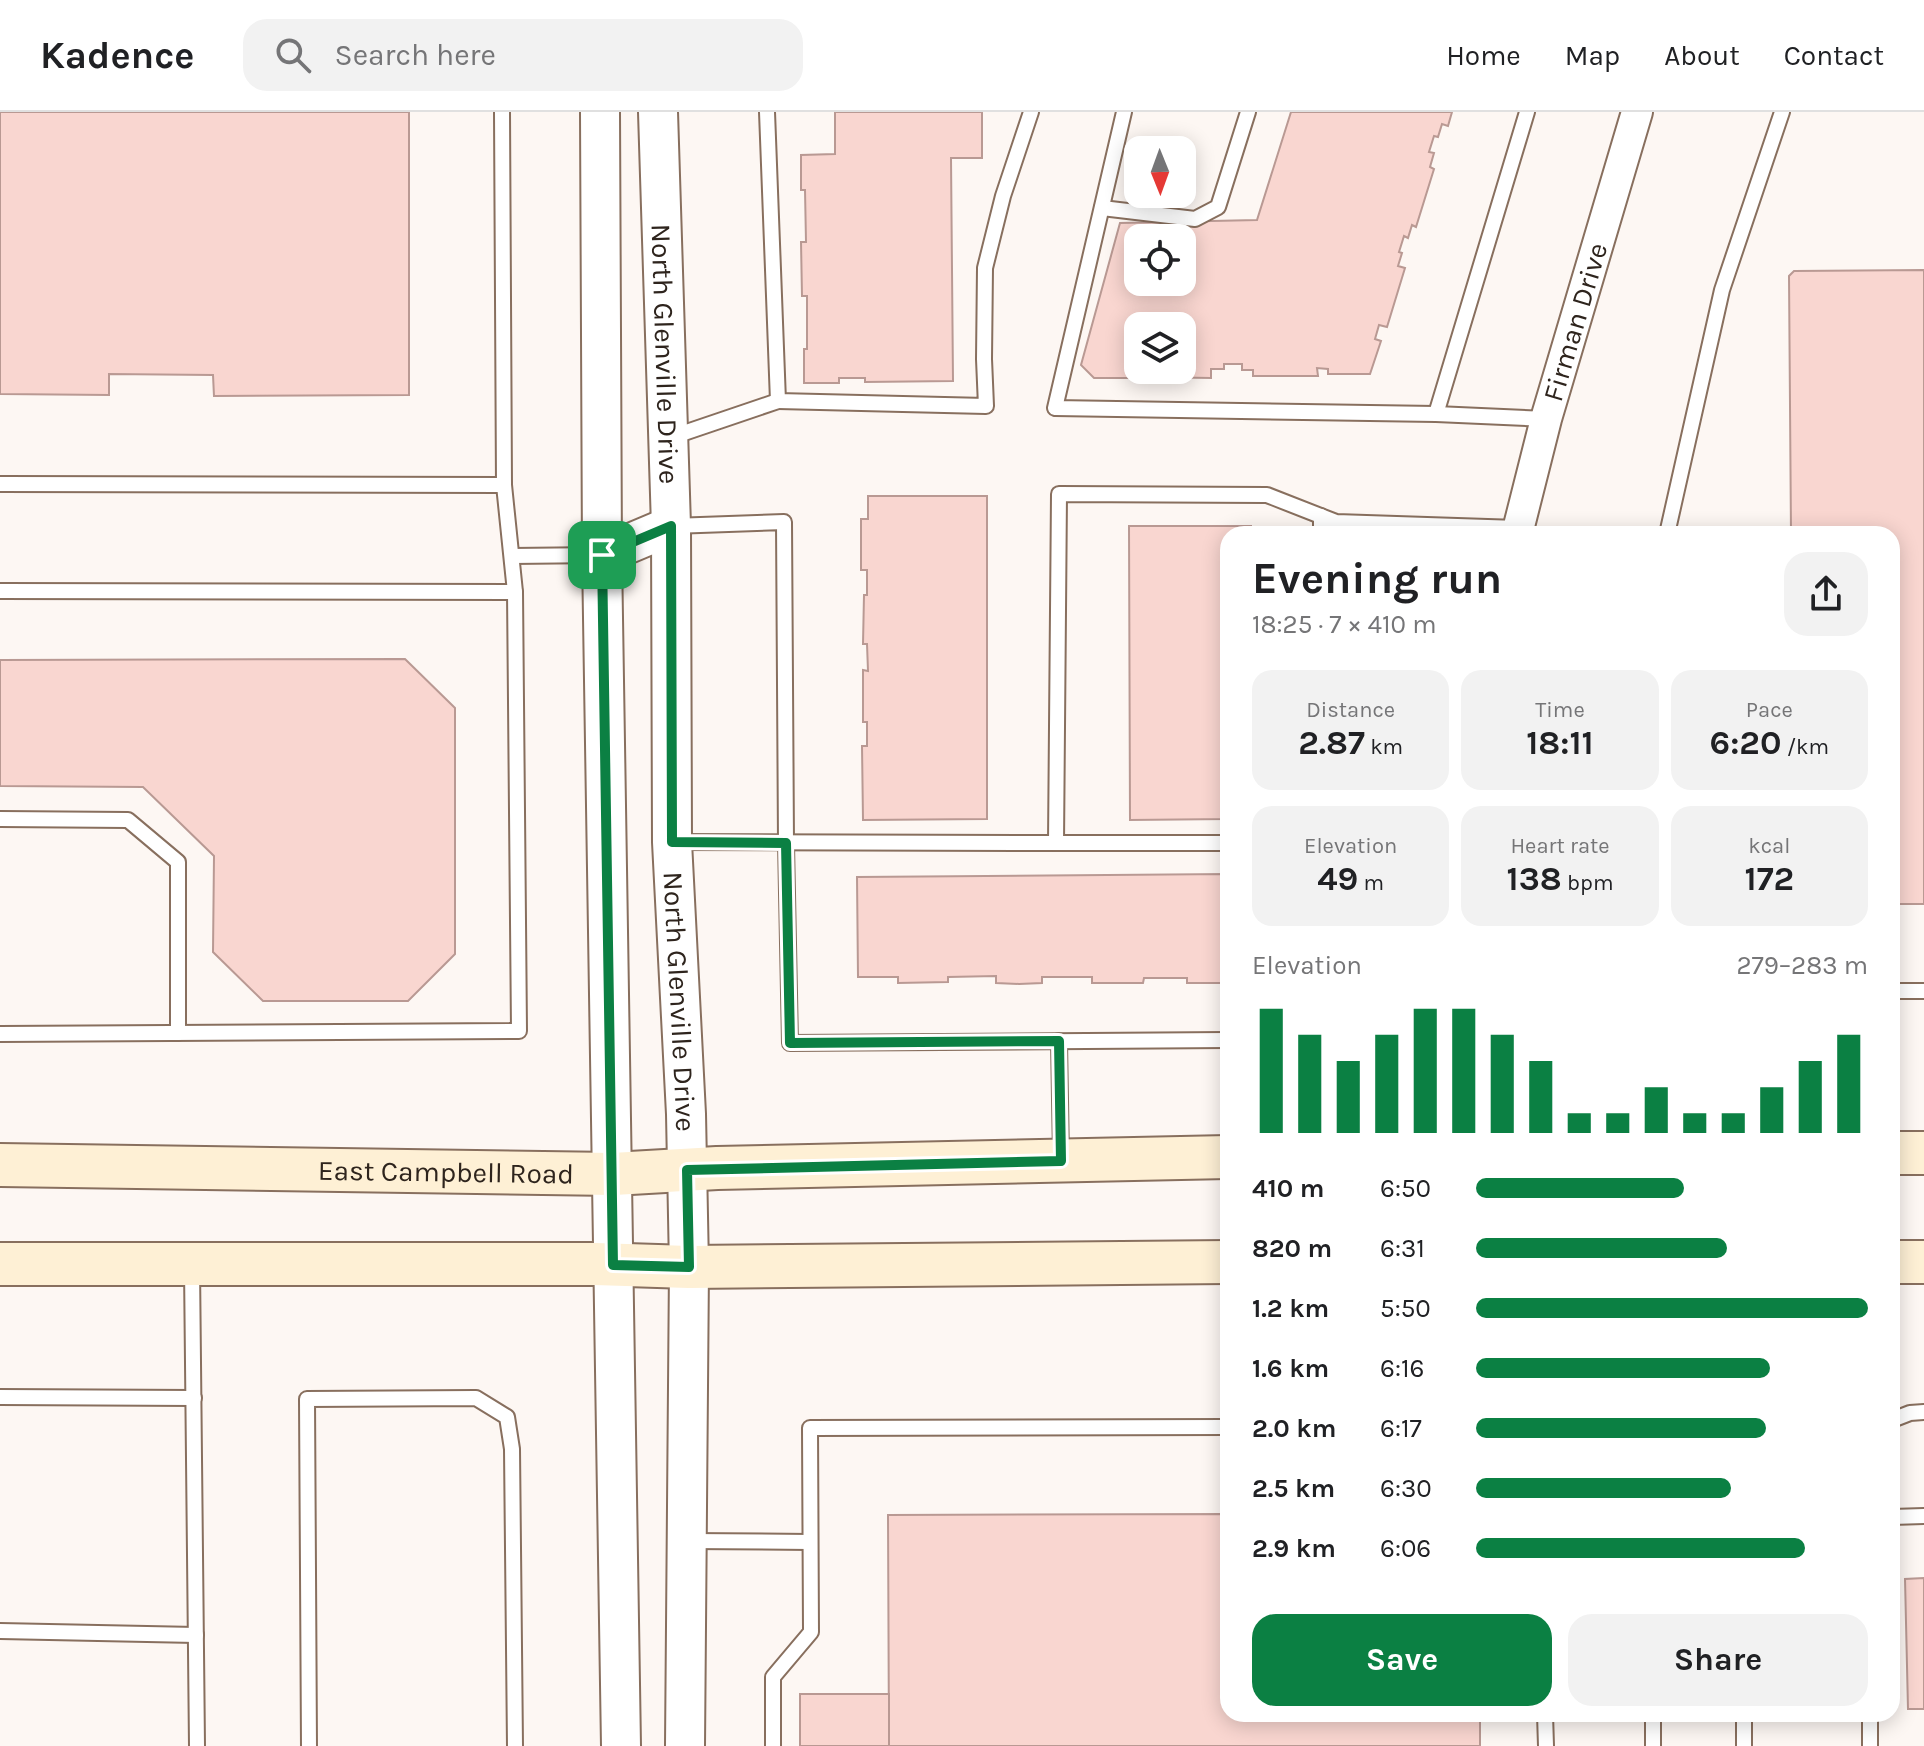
<!DOCTYPE html>
<html lang="en">
<head>
<meta charset="utf-8">
<style>
  :root { --surface:#fff; --page:#f2f2f2; --text:#202124; --muted:#757577; --line:#e0e0e0; --accent:#0b8043 }
  body { margin:0; font-family:Karla,sans-serif; background:var(--page); color:var(--text); height:100vh; display:flex; flex-direction:column; font-size:30px; white-space:nowrap }
  * { box-sizing:border-box; margin:0 }
  p { font-size:26px; color:var(--muted) }
  .icon { flex:none; width:44px; height:44px; fill:none; stroke:currentColor; stroke-width:2; stroke-linecap:round; stroke-linejoin:round }
  .map { position:relative; flex:1; overflow:hidden }
  .sheet { position:absolute; left:1220px; top:414px; width:680px; height:1196px; display:flex; flex-direction:column; background:var(--surface); border-radius:24px; box-shadow:0 4px 20px #0003 }
  .sheet>* { flex:none }
  .needle { width:52px; rotate:179deg }
  .buttons { position:absolute; left:1124px; top:24px; display:grid; gap:16px }
  .buttons a { display:grid; place-items:center; width:72px; height:72px; border-radius:16px; background:var(--surface); box-shadow:0 4px 20px #0003; font-size:40px }
  .pin { position:absolute; display:grid; place-items:center; width:68px; height:68px; color:#fff; margin:-34px; border-radius:16px; box-shadow:0 4px 12px #0006 }
  .round { display:grid; place-items:center; flex:none; width:84px; height:84px; border-radius:24px; background:var(--page) }
  .summary { display:flex; align-items:center; justify-content:space-between; height:136px; padding:0 32px }
  h1 { font-size:44px; font-weight:700; line-height:60px }
  .metrics { display:grid; grid-template-columns:repeat(3,1fr); gap:12px; height:136px; padding:8px 32px }
  .metrics div { display:grid; align-content:center; border-radius:20px; background:var(--page); text-align:center }
  .metrics b { font-size:34px; font-weight:700 }
  .metrics small { font-size:22px; font-weight:400 }
  .metrics p { font-size:22px }
  .chart { height:224px; padding:16px 32px }
  .chart p { display:flex; justify-content:space-between }
  .chart svg { width:100%; height:144px; margin-top:8px; stroke:var(--accent); stroke-width:6 }
  .primary-button { display:flex; gap:16px; margin-top:auto; padding:16px 32px }
  .primary-button a { flex:1; height:92px; border-radius:24px; background:var(--accent); color:#fff; font-size:32px; font-weight:700; line-height:92px; text-align:center }
  .primary-button a+a { background:var(--page); color:var(--text) }
  ul { padding:0 32px; list-style:none; font-size:26px }
  li { display:grid; grid-template-columns:128px 96px 1fr; align-items:center; height:60px }
  li i { height:20px; border-radius:10px; background:var(--accent) }
  header { display:flex; align-items:center; gap:48px; box-sizing:border-box; height:112px; padding:0 40px; background:var(--surface); border-bottom:2px solid var(--line) }
  header strong { font-size:38px }
  nav { display:flex; gap:44px; margin-inline-start:auto; font-size:28px }
  .search { width:560px; height:72px; background:var(--page); display:flex; align-items:center; gap:20px; box-sizing:border-box; padding:0 28px; border-radius:24px; color:var(--muted); font-size:30px }
  .map>svg:first-child { display:block }
  .building { fill:#f9d6d0; stroke:#b99993; stroke-width:2; fill-rule:evenodd }
  .lines { fill:none; stroke-linecap:round; stroke-linejoin:round }
  .service-casing { stroke:#886f5e; stroke-width:18 }
  .minor-casing { stroke:#886f5e; stroke-width:34 }
  .tertiary-casing { stroke:#886f5e; stroke-width:42 }
  .secondary-casing { stroke:#886f5e; stroke-width:46 }
  .service { stroke:#fff; stroke-width:14 }
  .minor { stroke:#fff; stroke-width:30 }
  .tertiary { stroke:#fff; stroke-width:38 }
  .secondary { stroke:#fef0d5; stroke-width:42 }
  .route-casing { stroke:#fff; stroke-width:16 }
  .route { stroke:#0b8043; stroke-width:10 }
  .labels { text-anchor:middle; dominant-baseline:central; stroke-width:8; stroke-linejoin:round; paint-order:stroke }
  .street-label { font-size:28px; fill:#2e241d; stroke:#fff }
</style>
</head>
<body>
<header>
<strong>Kadence</strong>
<div class="search"><svg class="icon" aria-label="search" viewBox="0 0 24 24"><circle cx="10" cy="10" r="6"/><path d="M15 15l6 6"/></svg>Search here</div>
<nav><a>Home</a><a>Map</a><a>About</a><a>Contact</a></nav>
</header>
<div class="map">
<svg width="1924" height="1634" viewBox="0 0 1924 1634">
  <rect width="100%" height="100%" fill="#fdf7f3"/>
  <g class="building">
    <path d="M0,0h409v283l-195,1 -1,-21 -104,-1v21l-109,-1z"/>
    <path d="M835,0h147v46h-31l2,223 -88,1v-4h-26v5h-35v-34h3v-53h-5l-1,-54h5l-1,-52h-4v-35l34,-1z"/>
    <path d="M1291,0h161l-4,14 -6,-2 -4,13 -4,-1 -5,16 5,1 -4,14 4,2 -18,58 -4,-2 -4,13 -4,-2 -5,16 3,1 -4,13 7,2 -18,59 -8,-2 -4,14 6,2 -11,33h-42v-5l-11,-1 1,8h-65v-6h-11v-6h-18v5h-13v9l-64,-1 1,-7 -14,1v7h-40l-13,-13 39,-142 137,-3zM1138,126h44v44h-44zM1138,214h44v44h-44z"/>
    <path d="M1924,158v634h-32v-370h-101l-2,-258 5,-5z"/>
    <path d="M868,384h119v323l-124,1 -1,-74h5v-24h-4v-52l5,1 -1,-27h-4l1,-49h3v-25h-6v-51h7z"/>
    <path d="M1129,414h122v8h-23v285l-98,1z"/>
    <path d="M405,547l50,49v246l-47,47h-145l-50,-49 1,-96 -71,-69 -143,-1v-126z"/>
    <path d="M1228,762v109h-41v-5h-43l-1,5h-51v-6h-50v6l-23,1 -23,-1v-7l-48,1v5l-50,1v-6h-40l-1,-100z"/>
    <path d="M1228,1402v200h252v32h-591l-1,-231z"/>
    <path d="M1924,1466v131h-16l-3,-130z"/>
    <rect x="800" y="1582" width="89" height="52"/>
  </g>
  <g class="lines">
    <defs>
      <g id="service">
        <path d="M767,0l11,289 208,5 -2,-47 1,-91 18,-72 28,-84"/>
        <path d="M1124,0l-69,296 381,6 110,5"/>
        <path d="M1102,96l93,11 23,-12 30,-95"/>
        <path d="M1436,302l91,-302"/>
        <path d="M669,326l109,-37"/>
        <path d="M0,372l504,1 -2,-373"/>
        <path d="M1321,404v18"/>
        <path d="M672,414l112,-4 2,321 4,200 438,-3"/>
        <path d="M1667,422l55,-244 60,-178"/>
        <path d="M512,444l90,-1"/>
        <path d="M0,479l515,1 -11,-107"/>
        <path d="M0,707l128,1 50,42v171"/>
        <path d="M674,730l382,1 3,-349 208,1 69,27 182,6"/>
        <path d="M1056,731h172"/>
        <path d="M1892,879h32"/>
        <path d="M0,922l519,-3 -4,-439"/>
        <path d="M1059,929l2,116"/>
        <path d="M192,1155l5,479"/>
        <path d="M0,1285l194,1"/>
        <path d="M1892,1308l18,-7 14,-1"/>
        <path d="M1892,1405l32,-1"/>
        <path d="M688,1429l122,1"/>
        <path d="M0,1519l196,4"/>
        <path d="M1545,1602l1,32"/>
        <path d="M1653,1602v32"/>
        <path d="M1870,1602v32"/>
        <path d="M309,1634l-2,-347 169,-1 31,19 5,32 3,297"/>
        <path d="M773,1634v-69l38,-45 -1,-204 418,-1"/>
        <path d="M1744,1634v-32"/>
      </g>
      <g id="minor">
        <path id="s1" d="M1517,422l29,-115 91,-307"/>
      </g>
      <g id="tertiary">
        <path d="M600,0l2,443 19,1191"/>
        <path id="s2" d="M658,0l13,414 1,316 14,272 3,153 -4,479"/>
        <path d="M602,443l69,-29"/>
      </g>
      <g id="secondary">
        <path d="M1892,1041h32"/>
        <path id="s3" d="M0,1053l613,9 104,-6 511,-11"/>
        <path d="M1892,1150h32"/>
        <path d="M0,1152h595l94,3 539,-5"/>
      </g>
    </defs>
    <use href="#service" class="service-casing"/>
    <use href="#minor" class="minor-casing"/>
    <use href="#tertiary" class="tertiary-casing"/>
    <use href="#secondary" class="secondary-casing"/>
    <use href="#service" class="service"/>
    <use href="#minor" class="minor"/>
    <use href="#tertiary" class="tertiary"/>
    <use href="#secondary" class="secondary"/>
  </g>
  <g class="lines">
    <defs>
      <path id="route" d="M671,414l1,316 114,1 4,200 269,-2 2,120 -374,9 2,97 -76,-2 -11,-710z"/>
    </defs>
    <use href="#route" class="route-casing"/>
    <use href="#route" class="route"/>
  </g>
  <g class="labels">
    <g class="street-label">
      <text stroke="none"><textPath href="#s1" startOffset="220">Firman Drive</textPath></text>
      <text stroke="none"><textPath href="#s2" startOffset="242">North Glenville Drive</textPath></text>
      <text stroke="none"><textPath href="#s2" startOffset="890">North Glenville Drive</textPath></text>
      <text stroke="none"><textPath href="#s3" startOffset="446">East Campbell Road</textPath></text>
    </g>
  </g>
</svg>
<div class="buttons">
<a><svg class="needle" viewBox="-14 -14 28 28"><path d="M0-13l5 13h-10z" fill="#e53935"/><path d="M0 13l5-13h-10z" fill="#757577"/></svg></a>
<a><svg class="icon" aria-label="locate" viewBox="0 0 24 24"><circle cx="12" cy="12" r="6"/><path d="M12 2v4M12 18v4M2 12h4M18 12h4"/></svg></a>
<a><svg class="icon" aria-label="layers" viewBox="0 0 24 24"><path d="M12 4l9 5-9 5-9-5zM3 14l9 5 9-5"/></svg></a>
</div>
<div class="pin" style="left:602px;top:443px;background:#1e9e55"><svg class="icon" aria-label="arrive" viewBox="0 0 24 24"><path d="M6 21V4h12l-3 4 3 4H6"/></svg></div>
<section class="sheet">
<div class="summary"><div><h1>Evening run</h1><p>18:25 · 7 × 410 m</p></div><a class="round"><svg class="icon" aria-label="share" viewBox="0 0 24 24"><path d="M12 15V3M7 8l5-5 5 5M5 13v7h14v-7"/></svg></a></div>
<div class="metrics">
<div><p>Distance</p><b>2.87<small> km</small></b></div>
<div><p>Time</p><b>18:11</b></div>
<div><p>Pace</p><b>6:20<small> /km</small></b></div>
</div>
<div class="metrics">
<div><p>Elevation</p><b>49<small> m</small></b></div>
<div><p>Heart rate</p><b>138<small> bpm</small></b></div>
<div><p>kcal</p><b>172</b></div>
</div>
<div class="chart"><p><span>Elevation</span>279–283 m</p>
<svg viewBox="0 0 160 44" preserveAspectRatio="none"><path d="M5 44V6M15 44V14M25 44V22M35 44V14M45 44V6M55 44V6M65 44V14M75 44V22M85 44V38M95 44V38M105 44V30M115 44V38M125 44V38M135 44V30M145 44V22M155 44V14"/></svg>
</div>
<ul>
<li><b>410 m</b>6:50<i style="width:53%"></i></li>
<li><b>820 m</b>6:31<i style="width:64%"></i></li>
<li><b>1.2 km</b>5:50<i style="width:100%"></i></li>
<li><b>1.6 km</b>6:16<i style="width:75%"></i></li>
<li><b>2.0 km</b>6:17<i style="width:74%"></i></li>
<li><b>2.5 km</b>6:30<i style="width:65%"></i></li>
<li><b>2.9 km</b>6:06<i style="width:84%"></i></li>
</ul>
<div class="primary-button"><a>Save</a><a>Share</a></div>
</section>
</div>
</body>
</html>
